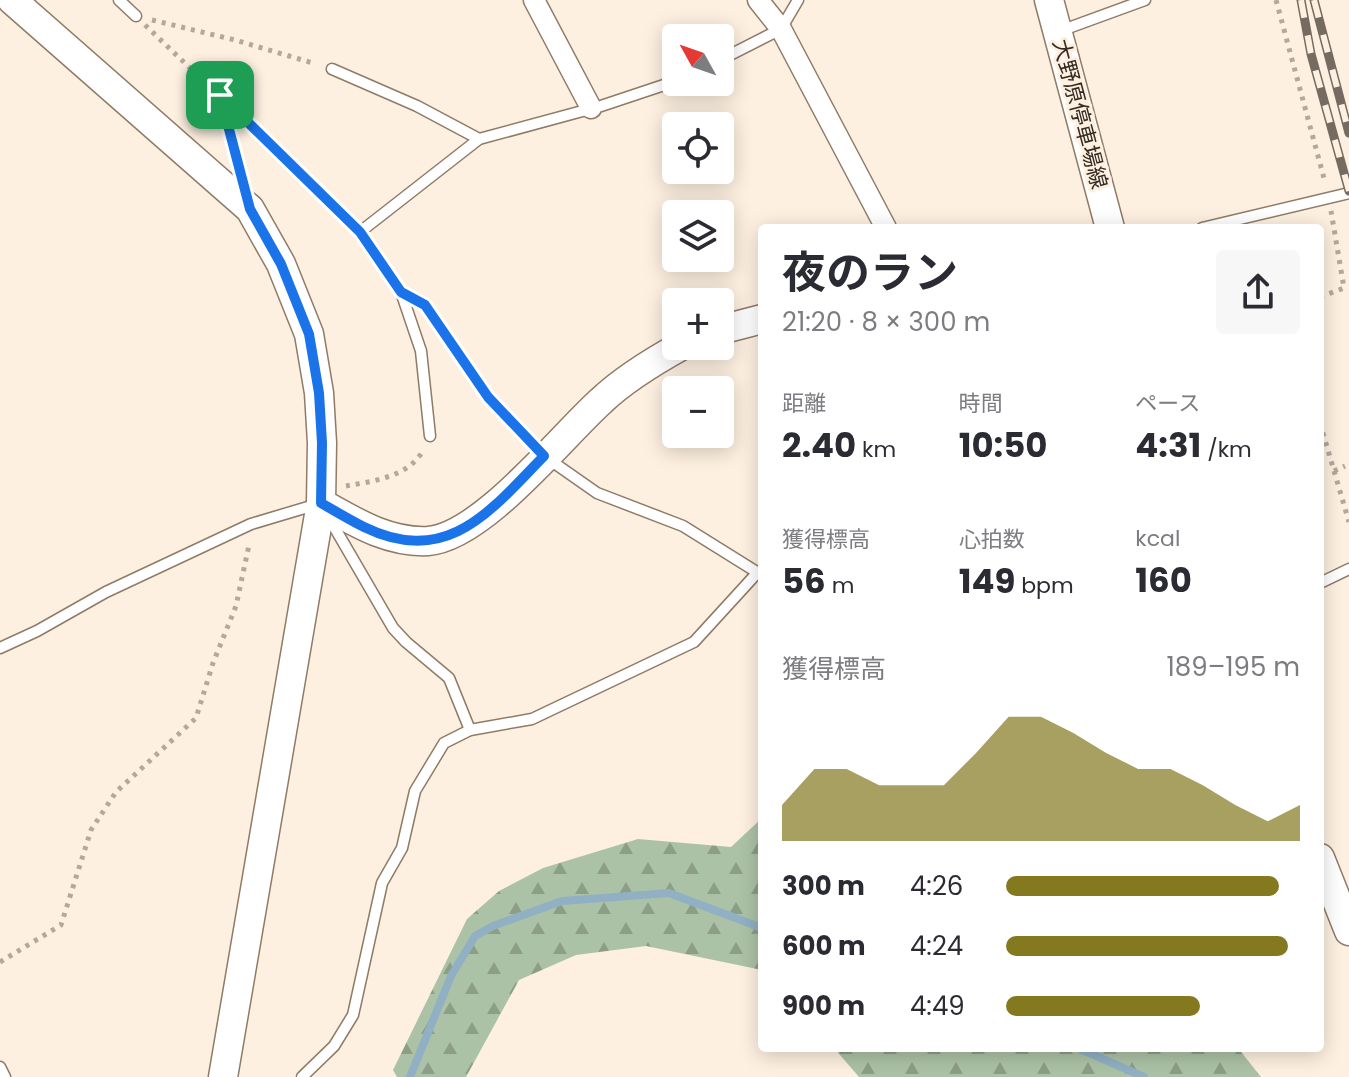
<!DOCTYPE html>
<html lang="ja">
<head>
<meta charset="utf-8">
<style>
  :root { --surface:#fff; --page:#f7f7f7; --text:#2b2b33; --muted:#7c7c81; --accent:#84791e }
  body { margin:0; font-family:Poppins,"Noto Sans JP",sans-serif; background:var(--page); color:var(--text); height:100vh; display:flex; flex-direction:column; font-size:30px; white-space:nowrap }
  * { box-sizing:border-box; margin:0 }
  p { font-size:26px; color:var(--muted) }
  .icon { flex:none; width:44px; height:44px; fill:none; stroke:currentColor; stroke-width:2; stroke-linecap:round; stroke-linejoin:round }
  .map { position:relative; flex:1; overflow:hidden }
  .drawer { position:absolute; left:758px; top:224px; width:566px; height:828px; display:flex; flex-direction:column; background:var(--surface); border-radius:8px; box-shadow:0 4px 20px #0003 }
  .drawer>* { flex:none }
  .needle { width:52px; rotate:310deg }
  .tools { position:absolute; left:662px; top:24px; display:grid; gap:16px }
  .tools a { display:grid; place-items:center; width:72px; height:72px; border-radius:8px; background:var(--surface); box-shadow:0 4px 20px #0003; font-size:40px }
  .pin { position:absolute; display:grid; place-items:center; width:68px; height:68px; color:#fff; margin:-34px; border-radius:16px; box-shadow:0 4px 12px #0006 }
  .round { display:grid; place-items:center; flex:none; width:84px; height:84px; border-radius:8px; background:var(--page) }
  .overview { display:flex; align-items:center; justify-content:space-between; height:136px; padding:0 24px }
  h1 { font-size:44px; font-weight:700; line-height:60px }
  .figures { display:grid; grid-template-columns:repeat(3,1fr); gap:12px; height:136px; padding:8px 24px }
  .figures div { display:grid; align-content:center }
  .figures b { font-size:34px; font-weight:700 }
  .figures small { font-size:22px; font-weight:400 }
  .figures p { font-size:22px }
  .chart { height:224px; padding:16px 24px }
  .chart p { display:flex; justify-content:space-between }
  .chart svg { width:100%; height:144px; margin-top:8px; fill:var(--accent); opacity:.7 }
  ul { padding:0 24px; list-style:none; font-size:26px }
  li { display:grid; grid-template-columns:128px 96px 1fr; align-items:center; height:60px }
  li i { height:20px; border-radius:10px; background:var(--accent) }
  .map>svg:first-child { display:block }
  .forest { fill:url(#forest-firs) }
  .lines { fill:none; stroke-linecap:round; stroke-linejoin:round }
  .stream { stroke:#91b0c4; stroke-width:8 }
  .lane-casing { stroke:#8f7b66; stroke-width:13 }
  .street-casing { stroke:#8f7b66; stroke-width:23 }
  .secondary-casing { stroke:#8f7b66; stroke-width:31 }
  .path { stroke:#b3a89b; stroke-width:5; stroke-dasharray:4 6; stroke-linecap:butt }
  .lane { stroke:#fff; stroke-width:10 }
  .street { stroke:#fff; stroke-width:20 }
  .secondary { stroke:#fff; stroke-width:28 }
  .rail-casing { stroke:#756b60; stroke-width:9 }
  .rail { stroke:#fdf0e1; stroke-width:6; stroke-dasharray:18; stroke-linecap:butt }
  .route-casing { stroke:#fff; stroke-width:16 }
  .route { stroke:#1a73e8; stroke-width:10 }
  .labels { text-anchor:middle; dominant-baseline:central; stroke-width:6; stroke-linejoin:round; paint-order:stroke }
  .street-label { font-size:22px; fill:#332b22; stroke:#fdf0e1 }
</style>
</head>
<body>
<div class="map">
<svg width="1349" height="1077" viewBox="0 0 1349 1077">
  <defs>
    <pattern id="forest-firs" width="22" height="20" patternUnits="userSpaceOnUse" patternTransform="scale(2)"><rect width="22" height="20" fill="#acc2a6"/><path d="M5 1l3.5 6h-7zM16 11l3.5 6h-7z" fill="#8d9e87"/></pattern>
  </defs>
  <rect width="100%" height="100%" fill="#fdf0e1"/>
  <g class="forest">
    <path d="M762,818v152l-116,-24 -70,9 -57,25 -53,97h-69l-4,-7 74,-151 32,-28 44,-23 95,-29 93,8z"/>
    <path d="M834,1048h404l23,29h-402z"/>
  </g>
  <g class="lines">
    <g class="stream">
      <path d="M1078,1048l66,29"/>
      <path d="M410,1077l41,-101 24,-40 18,-10 69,-25 107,-8 93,35"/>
    </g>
    <defs>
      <g id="lane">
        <path d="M119,0l17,16"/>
        <path d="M1060,31l85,-31"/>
        <path d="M720,60l61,-31 17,-29"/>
        <path d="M332,69l85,37 62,33 122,-33 75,-25"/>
        <path d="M1202,228l147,-35"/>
        <path d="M430,436l-9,-85 -20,-59 -41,-60 119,-93"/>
        <path d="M547,458l50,35 86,33 77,48"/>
        <path d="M329,518l64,110 13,14 43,36 21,52"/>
        <path d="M1320,583l29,-14"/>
        <path d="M0,648l37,-17 69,-39 145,-68 67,-20"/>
        <path d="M0,1067l5,10"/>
        <path d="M302,1077l32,-31 19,-31 29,-132 20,-35 13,-57 29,-48 26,-13 62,-11 162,-77 64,-70"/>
      </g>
      <g id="street">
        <path d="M534,0l57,108"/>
        <path d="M758,0l23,29 105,199"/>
      </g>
      <g id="secondary">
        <path d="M12,0l238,209 31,55 28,70 10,59 3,50 -1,60 -98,574"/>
        <path d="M1049,0l61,228"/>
        <path d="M720,330l42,-11"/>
        <path d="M321,503c34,19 67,40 107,38 54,-4 132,-103 173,-140 23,-22 53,-40 80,-55"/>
        <path d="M1320,858l29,73"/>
      </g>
    </defs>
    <use href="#lane" class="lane-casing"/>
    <use href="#street" class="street-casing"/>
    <use href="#secondary" class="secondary-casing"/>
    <g class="path">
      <path d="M1276,0l49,182"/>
      <path d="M152,20l83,20 81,24"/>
      <path d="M145,25l204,195"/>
      <path d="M221,96l17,68"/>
      <path d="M1320,297l24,-9 -13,-77"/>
      <path d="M426,306l62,91 42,43"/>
      <path d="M1320,423l29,99"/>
      <path d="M1334,471l11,-5"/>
      <path d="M346,486c28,-5 63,-9 78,-37"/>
      <path d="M0,962l61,-37 30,-95 25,-38 80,-74 17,-55 23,-57 13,-61"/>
    </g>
    <use href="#lane" class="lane"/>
    <use href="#street" class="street"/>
    <use href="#secondary" class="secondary"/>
    <defs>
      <g id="rail">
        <path d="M1301,0l10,54 38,137"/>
        <path d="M1314,0l35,133"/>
      </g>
    </defs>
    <use href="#rail" class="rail-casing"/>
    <use href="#rail" class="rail"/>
  </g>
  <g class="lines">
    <defs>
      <path id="route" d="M220,95l140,137 41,60 24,13 63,92 56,59c-53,54 -96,112 -180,71 -14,-7 -29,-16 -43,-24l1,-60 -3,-50 -10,-59 -28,-70 -31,-55z"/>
    </defs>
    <use href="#route" class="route-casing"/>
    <use href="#route" class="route"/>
  </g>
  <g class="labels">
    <g class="street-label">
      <text transform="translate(1080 114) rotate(75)">大野原停車場線</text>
    </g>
  </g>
</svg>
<div class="tools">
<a><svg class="needle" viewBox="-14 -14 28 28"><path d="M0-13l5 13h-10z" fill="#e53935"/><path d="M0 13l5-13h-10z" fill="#7c7c81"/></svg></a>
<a><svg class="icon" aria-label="locate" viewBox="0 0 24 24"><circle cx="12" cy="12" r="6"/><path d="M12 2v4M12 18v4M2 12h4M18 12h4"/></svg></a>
<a><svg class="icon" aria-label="layers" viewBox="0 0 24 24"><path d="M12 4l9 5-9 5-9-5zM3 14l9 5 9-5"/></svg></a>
<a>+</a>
<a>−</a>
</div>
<div class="pin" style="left:220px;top:95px;background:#1e9e55"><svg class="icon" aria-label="arrive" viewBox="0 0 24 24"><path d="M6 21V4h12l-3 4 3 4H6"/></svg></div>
<section class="drawer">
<div class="overview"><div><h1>夜のラン</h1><p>21:20 · 8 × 300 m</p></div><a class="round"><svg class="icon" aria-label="share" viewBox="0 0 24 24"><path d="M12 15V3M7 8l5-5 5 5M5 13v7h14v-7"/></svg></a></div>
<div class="figures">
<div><p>距離</p><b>2.40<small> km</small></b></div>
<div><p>時間</p><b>10:50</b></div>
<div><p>ペース</p><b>4:31<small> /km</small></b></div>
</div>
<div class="figures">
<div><p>獲得標高</p><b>56<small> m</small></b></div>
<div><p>心拍数</p><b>149<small> bpm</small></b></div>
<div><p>kcal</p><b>160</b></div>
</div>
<div class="chart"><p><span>獲得標高</span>189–195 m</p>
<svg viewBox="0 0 160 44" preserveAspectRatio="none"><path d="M0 44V33L10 22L20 22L30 27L40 27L50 27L60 17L70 6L80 6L90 11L100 17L110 22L120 22L130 27L140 33L150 38L160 33V44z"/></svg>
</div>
<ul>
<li><b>300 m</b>4:26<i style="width:93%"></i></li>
<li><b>600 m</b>4:24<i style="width:96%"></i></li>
<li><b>900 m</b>4:49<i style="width:66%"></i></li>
</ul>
</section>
</div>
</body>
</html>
